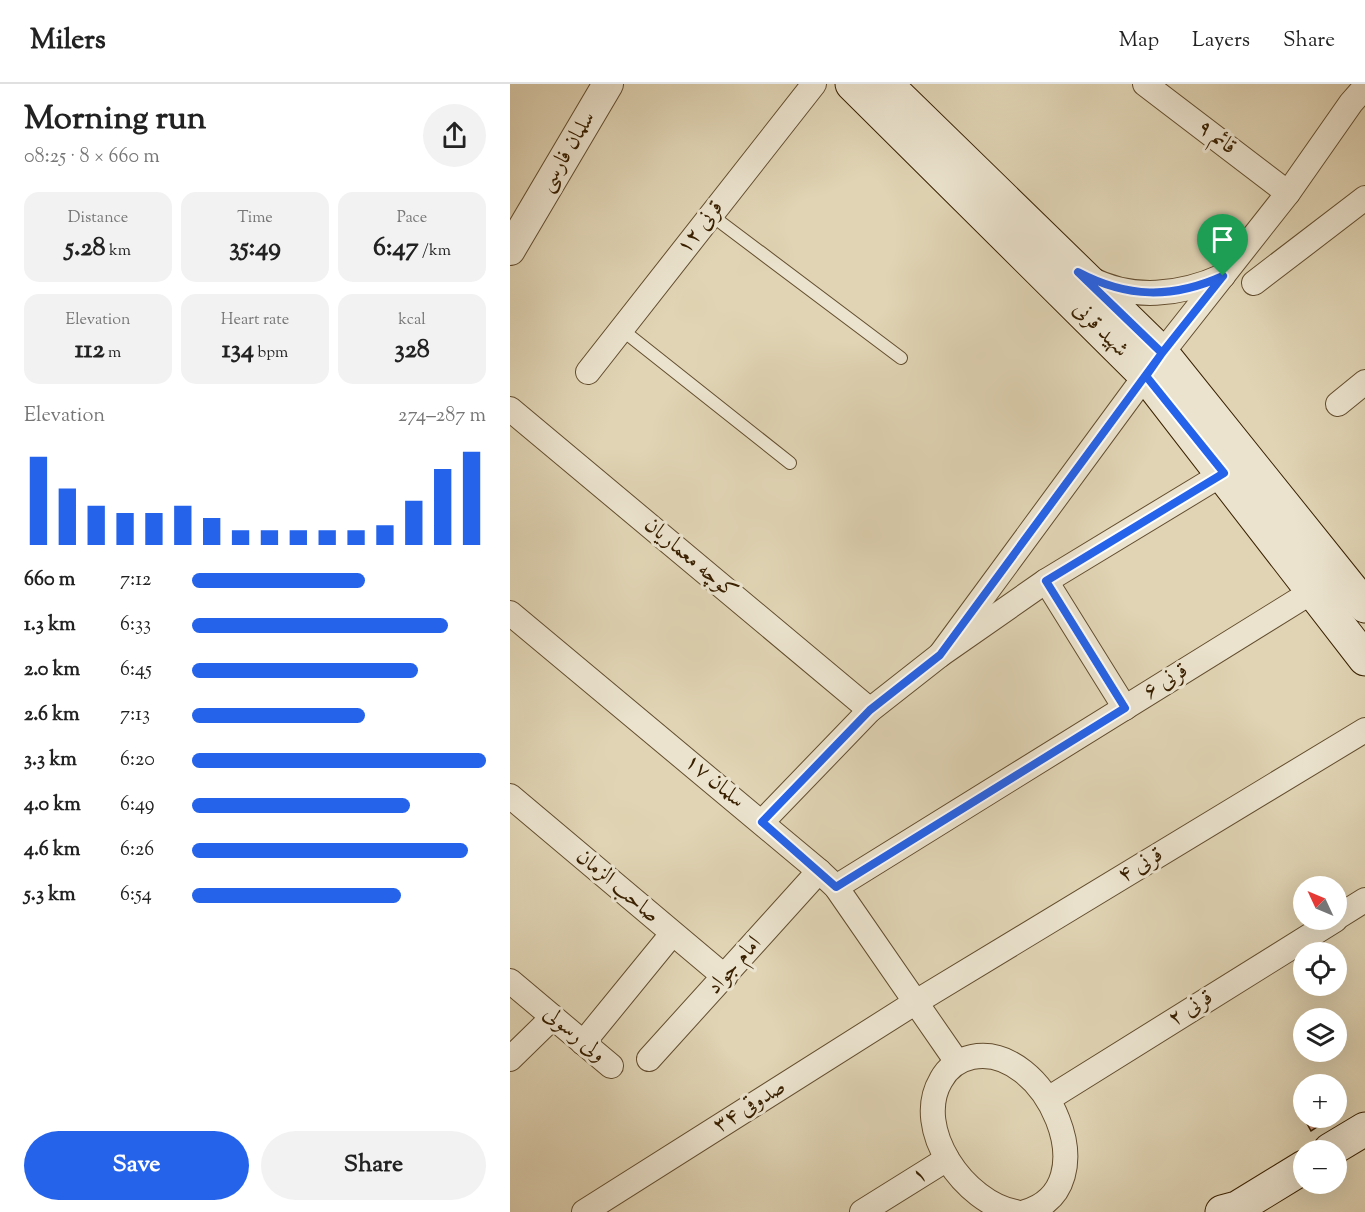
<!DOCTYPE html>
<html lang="en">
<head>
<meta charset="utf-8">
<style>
  :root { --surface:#fff; --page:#f2f2f2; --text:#222; --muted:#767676; --line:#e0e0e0; --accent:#2563eb }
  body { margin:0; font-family:"Sorts Mill Goudy",Amiri,serif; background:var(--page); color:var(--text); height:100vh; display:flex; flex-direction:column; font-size:22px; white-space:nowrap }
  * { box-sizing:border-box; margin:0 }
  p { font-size:20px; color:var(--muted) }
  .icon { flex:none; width:33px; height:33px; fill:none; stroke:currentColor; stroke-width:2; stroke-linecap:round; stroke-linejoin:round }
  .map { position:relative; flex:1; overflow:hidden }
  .side { display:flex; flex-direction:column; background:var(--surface); width:510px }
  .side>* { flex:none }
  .needle { width:39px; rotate:314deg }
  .buttons { position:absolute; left:783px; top:792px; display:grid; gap:12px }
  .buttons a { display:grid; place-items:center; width:54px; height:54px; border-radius:50%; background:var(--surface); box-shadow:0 6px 24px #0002; font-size:30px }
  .pin { position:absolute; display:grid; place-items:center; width:51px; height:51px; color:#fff; margin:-62px -26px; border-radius:50% 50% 50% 0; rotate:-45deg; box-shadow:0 0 6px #0007 }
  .pin .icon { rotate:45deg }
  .round { display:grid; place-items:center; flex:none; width:63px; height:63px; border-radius:32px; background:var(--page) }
  .summary { display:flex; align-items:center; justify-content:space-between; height:102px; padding:0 24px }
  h1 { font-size:33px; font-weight:700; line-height:45px }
  .stats { display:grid; grid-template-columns:repeat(3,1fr); gap:9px; height:102px; padding:6px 24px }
  .stats div { display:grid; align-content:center; border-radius:15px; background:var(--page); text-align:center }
  .stats b { font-size:26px; font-weight:700 }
  .stats small { font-size:16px; font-weight:400 }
  .stats p { font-size:16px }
  .chart { height:168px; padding:12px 24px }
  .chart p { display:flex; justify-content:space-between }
  .chart svg { width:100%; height:108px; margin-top:6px; stroke:var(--accent); stroke-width:6 }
  .primary-button { display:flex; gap:12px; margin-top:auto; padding:12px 24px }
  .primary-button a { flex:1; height:69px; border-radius:36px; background:var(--accent); color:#fff; font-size:24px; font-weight:700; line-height:69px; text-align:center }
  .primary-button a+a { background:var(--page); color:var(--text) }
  ul { padding:0 24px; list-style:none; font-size:20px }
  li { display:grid; grid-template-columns:96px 72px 1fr; align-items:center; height:45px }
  li i { height:15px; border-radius:8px; background:var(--accent) }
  header { display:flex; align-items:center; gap:36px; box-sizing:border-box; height:84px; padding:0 30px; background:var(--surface); border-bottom:2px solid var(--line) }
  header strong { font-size:28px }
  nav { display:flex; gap:33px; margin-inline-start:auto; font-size:21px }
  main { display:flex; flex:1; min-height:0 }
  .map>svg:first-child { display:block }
  .shadow { fill:#0003 }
  .building { fill:#d39c88; stroke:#392001; stroke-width:1.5 }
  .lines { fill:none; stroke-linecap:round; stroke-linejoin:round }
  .service-casing { stroke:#634d2e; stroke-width:14 }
  .minor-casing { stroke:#634d2e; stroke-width:26 }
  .tertiary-casing { stroke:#634d2e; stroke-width:32 }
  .secondary-casing { stroke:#392001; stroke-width:35 }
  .service { stroke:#ebe3ce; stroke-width:12 }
  .minor { stroke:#ebe3ce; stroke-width:24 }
  .tertiary { stroke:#ebe3ce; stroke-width:30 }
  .secondary { stroke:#ebe3ce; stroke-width:33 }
  .route-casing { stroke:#fff; stroke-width:12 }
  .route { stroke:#2563eb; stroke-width:8 }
  .labels { text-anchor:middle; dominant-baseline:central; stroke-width:6; stroke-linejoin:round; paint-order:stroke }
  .street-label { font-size:22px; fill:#392001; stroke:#ebe3ce }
</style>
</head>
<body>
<header>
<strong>Milers</strong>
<nav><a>Map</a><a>Layers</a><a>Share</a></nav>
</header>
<main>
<section class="side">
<div class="summary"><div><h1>Morning run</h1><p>08:25 · 8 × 660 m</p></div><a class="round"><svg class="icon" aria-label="share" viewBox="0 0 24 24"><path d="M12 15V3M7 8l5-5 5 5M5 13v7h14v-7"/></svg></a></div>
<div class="stats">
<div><p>Distance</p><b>5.28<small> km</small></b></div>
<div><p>Time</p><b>35:49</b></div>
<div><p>Pace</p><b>6:47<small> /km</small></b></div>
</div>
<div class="stats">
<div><p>Elevation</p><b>112<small> m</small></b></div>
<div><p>Heart rate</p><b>134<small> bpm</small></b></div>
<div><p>kcal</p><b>328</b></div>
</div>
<div class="chart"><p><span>Elevation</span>274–287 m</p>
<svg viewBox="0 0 160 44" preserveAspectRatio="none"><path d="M5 44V8M15 44V21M25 44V28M35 44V31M45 44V31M55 44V28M65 44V33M75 44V38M85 44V38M95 44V38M105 44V38M115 44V38M125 44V36M135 44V26M145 44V13M155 44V6"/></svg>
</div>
<ul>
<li><b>660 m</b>7:12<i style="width:59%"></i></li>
<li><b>1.3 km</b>6:33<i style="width:87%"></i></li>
<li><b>2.0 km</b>6:45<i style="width:77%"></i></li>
<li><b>2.6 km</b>7:13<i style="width:59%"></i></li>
<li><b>3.3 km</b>6:20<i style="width:100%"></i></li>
<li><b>4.0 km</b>6:49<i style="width:74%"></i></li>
<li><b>4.6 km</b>6:26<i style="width:94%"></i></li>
<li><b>5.3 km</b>6:54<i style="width:71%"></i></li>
</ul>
<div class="primary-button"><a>Save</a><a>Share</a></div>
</section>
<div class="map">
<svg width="855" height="1128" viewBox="0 0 855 1128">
  <rect width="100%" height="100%" fill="#e0d4b4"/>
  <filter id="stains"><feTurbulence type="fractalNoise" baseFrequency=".00333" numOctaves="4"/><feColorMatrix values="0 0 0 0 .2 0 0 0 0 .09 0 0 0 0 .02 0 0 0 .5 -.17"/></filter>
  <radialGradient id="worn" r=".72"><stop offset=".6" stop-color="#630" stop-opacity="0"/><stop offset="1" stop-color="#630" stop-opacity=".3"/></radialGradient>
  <path class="shadow" d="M826,1010l8,11 -8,7z"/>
  <g class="building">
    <path d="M794,1016v16l-7,-13z"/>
    <path d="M794,1034h27l-20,13z"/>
  </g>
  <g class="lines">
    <defs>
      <g id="service">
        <path d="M201,131l190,143"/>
        <path d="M111,245l169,134"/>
      </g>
      <g id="minor">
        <path d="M635,0l143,109"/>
        <path d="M579,194c43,23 92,17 134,-2"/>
        <path d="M744,199l111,-85"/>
        <path d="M78,288l226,-288"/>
        <path d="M828,320l27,-22"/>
        <path d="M0,325l360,301"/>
        <path d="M536,497l79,127"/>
        <path d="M0,529l309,258 17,16 121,175"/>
        <path d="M430,571l222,-302 126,-160 63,-90 14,-16"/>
        <path d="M0,712l215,181"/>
        <path d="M252,738l108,-112 70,-55 106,-74 178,-108"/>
        <path d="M326,803l477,-296"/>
        <path d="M826,834l29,-18"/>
        <path d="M0,897l101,85"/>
        <path d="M73,959l89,-109"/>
        <path d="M0,975l43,-42"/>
        <path d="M139,975l170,-188"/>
        <path d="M538,1015l287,-179"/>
        <path d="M74,1128l332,-210 449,-272"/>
        <path d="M352,1128l85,-53"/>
        <path d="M506,1128c-51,-9 -104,-83 -75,-132 7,-13 17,-20 31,-23 73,-15 138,131 53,155"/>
      </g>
      <path id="tertiary" d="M0,166l98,-166"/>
      <g id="secondary">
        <path d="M342,0l294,292 219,283"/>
        <path d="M376,0l276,269 203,253"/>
        <path d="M820,1066l35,-21"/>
        <path d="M712,1128l15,-4 67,-41"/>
      </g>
    </defs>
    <use href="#service" class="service-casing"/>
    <use href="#minor" class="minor-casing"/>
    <use href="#tertiary" class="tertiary-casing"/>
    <use href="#secondary" class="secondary-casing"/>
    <use href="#service" class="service"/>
    <use href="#minor" class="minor"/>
    <use href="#tertiary" class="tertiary"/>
    <use href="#secondary" class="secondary"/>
  </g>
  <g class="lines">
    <defs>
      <path id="route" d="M713,192l-61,77 -222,302 -70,55 -108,112 74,65 289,-179 -79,-127 178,-108 -78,-97 16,-23 -84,-81c49,26 94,27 145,4"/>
    </defs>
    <use href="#route" class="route-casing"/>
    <use href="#route" class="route"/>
  </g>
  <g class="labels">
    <g class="street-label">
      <text transform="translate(706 54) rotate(37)">قائم ۹</text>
      <text transform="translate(58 68) rotate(-59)">سلمان فارسی</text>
      <text transform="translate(191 144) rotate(-52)">قرنی ۱۲</text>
      <text transform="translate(590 246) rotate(45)">شهید قرنی</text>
      <text transform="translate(180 475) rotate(40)">کوچه معماریان</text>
      <text transform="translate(656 598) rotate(-32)">قرنی ۶</text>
      <text transform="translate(204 698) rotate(40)">سلمان ۱۷</text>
      <text transform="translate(631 782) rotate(-31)">قرنی ۴</text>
      <text transform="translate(107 803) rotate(40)">صاحب الزمان</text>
      <text transform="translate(225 882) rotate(-48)">امام جواد</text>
      <text transform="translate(681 925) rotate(-32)">قرنی ۲</text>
      <text transform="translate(64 951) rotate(40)">ولی رسولی</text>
      <text transform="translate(240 1023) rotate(-32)">صدوقی ۳۴</text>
      <text transform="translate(410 1092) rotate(-32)">۱</text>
    </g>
  </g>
  <rect width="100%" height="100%" filter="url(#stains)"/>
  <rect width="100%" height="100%" fill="url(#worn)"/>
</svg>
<div class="buttons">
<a><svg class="needle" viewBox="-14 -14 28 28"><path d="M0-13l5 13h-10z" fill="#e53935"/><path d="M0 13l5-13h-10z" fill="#767676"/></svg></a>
<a><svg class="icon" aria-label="locate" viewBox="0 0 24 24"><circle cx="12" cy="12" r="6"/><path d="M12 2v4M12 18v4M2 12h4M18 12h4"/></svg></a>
<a><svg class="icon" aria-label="layers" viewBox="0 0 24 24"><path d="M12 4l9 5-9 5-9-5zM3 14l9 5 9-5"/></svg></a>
<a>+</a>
<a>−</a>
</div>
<div class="pin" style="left:713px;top:192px;background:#1e9e55"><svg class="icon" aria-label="arrive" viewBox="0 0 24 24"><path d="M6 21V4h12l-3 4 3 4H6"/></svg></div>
</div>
</main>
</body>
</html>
